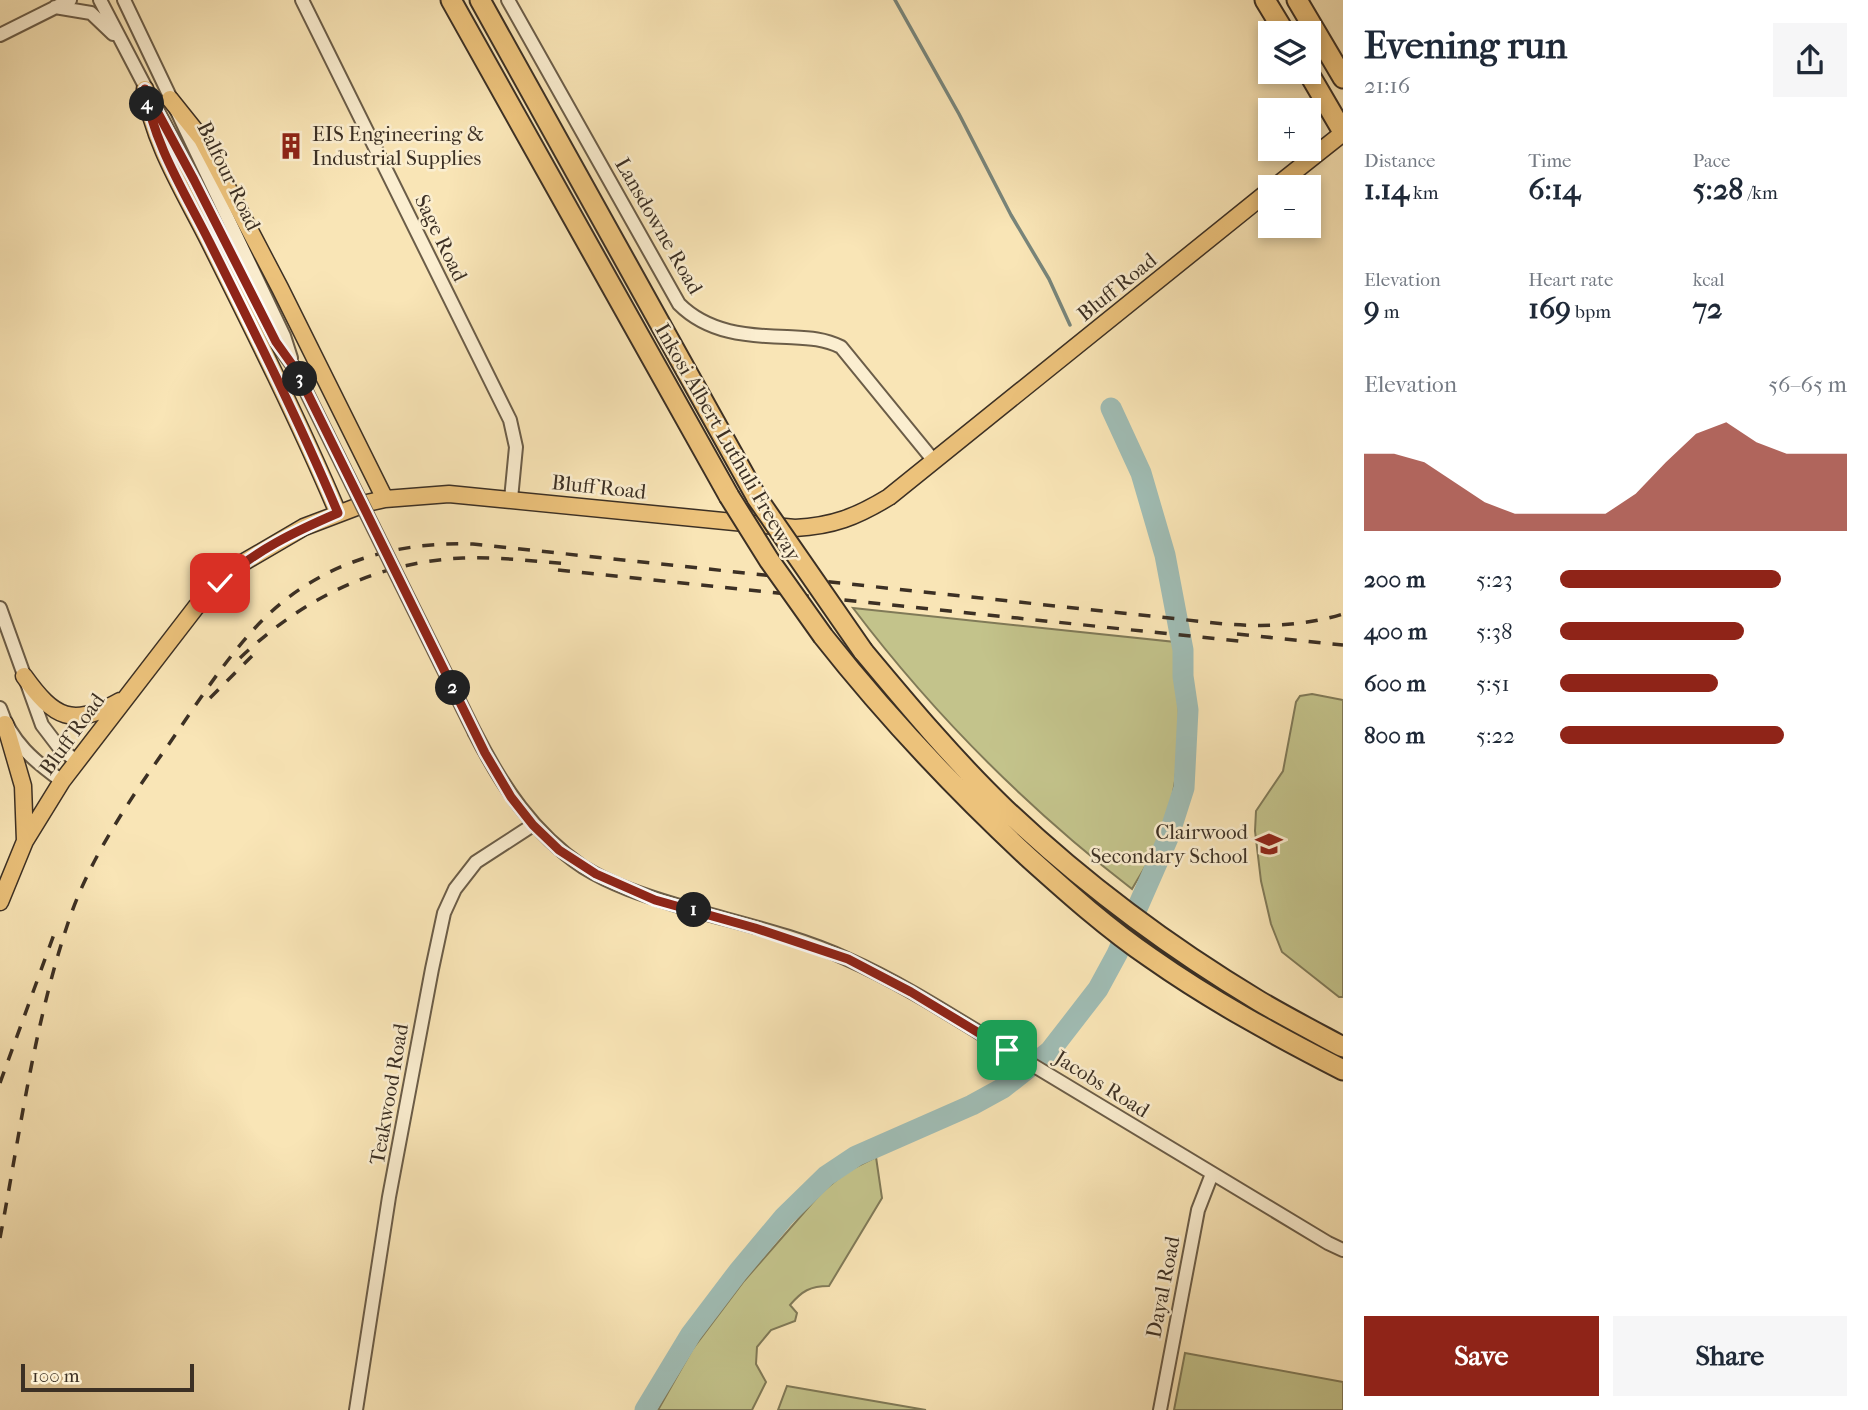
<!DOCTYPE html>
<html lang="en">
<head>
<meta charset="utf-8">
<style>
	:root { --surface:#fff; --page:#f6f6f7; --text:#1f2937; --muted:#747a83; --accent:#8f2418 }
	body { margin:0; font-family:"IM FELL French Canon",serif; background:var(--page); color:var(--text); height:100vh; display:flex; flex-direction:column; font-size:26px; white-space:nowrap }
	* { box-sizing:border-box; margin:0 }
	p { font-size:23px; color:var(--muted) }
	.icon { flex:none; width:38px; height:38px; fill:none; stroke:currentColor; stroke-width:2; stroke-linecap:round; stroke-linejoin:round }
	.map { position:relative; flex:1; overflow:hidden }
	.panel { display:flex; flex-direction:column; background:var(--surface); width:525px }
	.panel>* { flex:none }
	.buttons { position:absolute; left:1258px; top:21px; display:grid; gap:14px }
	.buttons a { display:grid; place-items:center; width:63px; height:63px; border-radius:0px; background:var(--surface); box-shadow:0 4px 10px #0003; font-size:35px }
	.scale { position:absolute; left:21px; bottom:18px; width:173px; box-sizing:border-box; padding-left:7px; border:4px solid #3c3024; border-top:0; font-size:19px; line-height:24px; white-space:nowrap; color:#3c3024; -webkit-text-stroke:5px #fbeed0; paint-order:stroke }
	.pin { position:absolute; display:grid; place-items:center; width:60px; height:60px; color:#fff; margin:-30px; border-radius:14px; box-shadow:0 4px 10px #0006 }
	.km { position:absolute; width:35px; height:35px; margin:-18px; border-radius:50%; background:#222; color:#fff; font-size:19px; line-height:35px; text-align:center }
	.round { display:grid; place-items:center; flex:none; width:74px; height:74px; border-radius:0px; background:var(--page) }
	.head { display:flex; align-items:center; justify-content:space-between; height:119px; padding:0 21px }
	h1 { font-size:38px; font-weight:700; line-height:52px }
	.stats { display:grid; grid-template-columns:repeat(3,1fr); gap:10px; height:119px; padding:7px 21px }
	.stats div { display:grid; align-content:center }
	.stats b { font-size:30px; font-weight:700 }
	.stats small { font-size:19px; font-weight:400 }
	.stats p { font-size:19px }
	.chart { height:196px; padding:14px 21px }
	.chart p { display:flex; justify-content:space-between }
	.chart svg { width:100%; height:126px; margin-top:7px; fill:var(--accent); opacity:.7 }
	.action { display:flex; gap:14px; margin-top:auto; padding:14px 21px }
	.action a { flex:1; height:80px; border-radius:0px; background:var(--accent); color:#fff; font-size:28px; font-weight:700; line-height:80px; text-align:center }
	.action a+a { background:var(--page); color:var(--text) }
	ul { padding:0 21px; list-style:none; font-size:23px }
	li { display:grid; grid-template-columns:112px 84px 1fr; align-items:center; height:52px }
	li i { height:18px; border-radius:9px; background:var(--accent) }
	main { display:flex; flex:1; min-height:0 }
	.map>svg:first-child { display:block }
	.green { fill:#c3c38b; stroke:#807a58; stroke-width:2 }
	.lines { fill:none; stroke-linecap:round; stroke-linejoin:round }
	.stream { stroke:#78857b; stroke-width:3.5 }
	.river { stroke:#a0bdb5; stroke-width:21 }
	.minor-casing { stroke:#6b5d48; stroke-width:16 }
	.major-casing { stroke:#3c3024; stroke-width:19 }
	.highway-casing { stroke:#3c3024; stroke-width:23 }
	.minor { stroke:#fbeed0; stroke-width:12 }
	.major { stroke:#ecc27b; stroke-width:16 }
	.highway { stroke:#ecc27b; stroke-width:19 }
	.rail { stroke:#3c3024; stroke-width:3.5; stroke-dasharray:12 12; stroke-linecap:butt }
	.minor-bridge-casing { stroke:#6b5d48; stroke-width:16; stroke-linecap:butt }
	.highway-bridge-casing { stroke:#3c3024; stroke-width:23; stroke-linecap:butt }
	.minor-bridge { stroke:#fbeed0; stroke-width:12 }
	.highway-bridge { stroke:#ecc27b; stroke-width:19 }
	.route-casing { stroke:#fff; stroke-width:14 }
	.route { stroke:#8f2418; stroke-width:9 }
	.labels { text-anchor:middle; stroke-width:5; stroke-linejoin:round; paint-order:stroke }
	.poi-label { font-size:21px; fill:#3c3024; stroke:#fbeed0; text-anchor:start }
	.street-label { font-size:21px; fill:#3c3024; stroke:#fbeed0 }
</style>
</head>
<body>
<main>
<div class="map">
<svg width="1343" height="1410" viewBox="0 0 1343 1410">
	<rect width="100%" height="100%" fill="#f9e5b6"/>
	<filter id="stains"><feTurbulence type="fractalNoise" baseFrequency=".00286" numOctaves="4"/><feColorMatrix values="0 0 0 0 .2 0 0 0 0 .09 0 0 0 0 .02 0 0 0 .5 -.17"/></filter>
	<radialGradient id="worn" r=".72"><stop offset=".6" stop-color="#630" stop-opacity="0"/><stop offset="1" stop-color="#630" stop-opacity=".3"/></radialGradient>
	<path class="green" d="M853 608 1175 642C1180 703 1184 772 1163 831 1155 852 1143 870 1132 889 1026 807 934 715 853 608Z
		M1312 694 1343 700V997H1339L1282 952 1271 924 1261 881 1255 831 1256 811 1283 771 1296 702 1300 696Z
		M876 1157 882 1198 829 1286C810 1286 802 1291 790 1305L797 1313 795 1321 771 1330 757 1347 756 1364 766 1382 752 1410H658L692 1350 744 1281 821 1193 846 1172Z
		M1185 1353 1343 1382V1410H1174Z
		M787 1386 926 1410H778Z"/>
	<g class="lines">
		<path class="stream" d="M895 0 959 114 1011 215 1049 279 1070 325"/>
		<path class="river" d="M645 1410 691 1334 738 1272 784 1217 826 1176 856 1156 972 1105 1003 1088 1050 1051 1098 989 1117 954 1168 838 1184 788 1188 710 1183 676V650L1165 555 1141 473 1111 408"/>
		<defs>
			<path id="minor" d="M100 0 194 180 276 342 296 370
				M124 0 284 336 291 358
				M302 0 510 420 516 447 511 499
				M508 0 679 304C708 333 747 336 787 337 807 338 823 338 841 347L934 461
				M55 7 91 13 113 34
				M0 35 70 0
				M0 608 42 725 58 746 77 762
				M0 708C11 742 34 761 62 781
				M475 733C502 786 533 833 583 867 612 885 643 895 676 905 732 922 793 934 847 959 906 985 961 1022 1016 1055 1120 1118 1224 1181 1328 1243L1343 1250
				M356 1410 389 1197 432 969 444 913 455 889 476 862 533 825
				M1160 1410 1198 1210 1212 1174"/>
			<path id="major" d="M145 89C153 143 185 193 209 241 254 331 299 421 338 513
				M170 99 202 139 280 288 385 499
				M1275 187 1343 133
				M24 676C54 718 72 728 120 701
				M5 724 23 786 25 841
				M0 902 25 841 62 781 196 607 244 562 304 527 367 503 385 499 449 494 795 528C833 526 856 517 889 497L1270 190"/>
			<path id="highway" d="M451 0 729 496
				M480 0 757 498
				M1265 0 1285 33
				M1297 0 1343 78
				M1308 72 1343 132
				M823 636C886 716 954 788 1028 857 1067 892 1107 928 1151 958 1212 1001 1277 1036 1343 1070
				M863 651C908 705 954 760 1005 809 1082 882 1169 947 1259 1001 1286 1017 1315 1032 1343 1047"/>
		</defs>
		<use href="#minor" class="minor-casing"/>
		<use href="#major" class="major-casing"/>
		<use href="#highway" class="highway-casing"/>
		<use href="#minor" class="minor"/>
		<use href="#major" class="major"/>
		<use href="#highway" class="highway"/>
		<path class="rail" d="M558 570 1247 642
			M1237 634 1343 645
			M240 658C302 599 376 562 463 558 498 557 534 561 569 564
			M210 698 252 656
			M0 1083 57 926
			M0 1238C20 1133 34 1025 68 923 89 859 130 799 169 744 196 705 222 664 254 629 311 566 390 541 473 544L1225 624C1266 627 1304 626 1343 614"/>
		<defs>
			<path id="minor-bridge" d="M299 377 475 733"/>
			<path id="highway-bridge" d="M729 496 769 560 823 636
				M757 498 863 651"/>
		</defs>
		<use href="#minor-bridge" class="minor-bridge-casing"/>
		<use href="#highway-bridge" class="highway-bridge-casing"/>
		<use href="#minor-bridge" class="minor-bridge"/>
		<use href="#highway-bridge" class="highway-bridge"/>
	</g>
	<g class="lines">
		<defs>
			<path id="route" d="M220 583C254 551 296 531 338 513 299 421 254 331 209 241 185 193 153 143 145 89L194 180 276 342 296 370 485 753 511 797 533 825 559 850 596 874 655 900 755 928 848 959 911 992 1007 1050"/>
		</defs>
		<use href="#route" class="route-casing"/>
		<use href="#route" class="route"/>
	</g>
	<defs>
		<symbol id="building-bare" viewBox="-9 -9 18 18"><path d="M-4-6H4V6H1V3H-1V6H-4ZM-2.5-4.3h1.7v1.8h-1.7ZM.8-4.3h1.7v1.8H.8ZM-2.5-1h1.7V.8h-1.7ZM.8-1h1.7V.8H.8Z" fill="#8f2418" stroke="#fbeed0" stroke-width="2.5" paint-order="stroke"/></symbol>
		<symbol id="school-bare" viewBox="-9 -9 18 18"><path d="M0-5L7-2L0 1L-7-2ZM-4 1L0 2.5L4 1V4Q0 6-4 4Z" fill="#8f2418" stroke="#fbeed0" stroke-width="2.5" paint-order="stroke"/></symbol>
	</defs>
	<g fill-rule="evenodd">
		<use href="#building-bare" x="272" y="127" width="38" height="38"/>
		<use href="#school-bare" x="1250" y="825" width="38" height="38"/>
	</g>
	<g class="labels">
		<g class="poi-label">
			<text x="312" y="141">EIS Engineering &amp;<tspan x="312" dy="24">Industrial Supplies</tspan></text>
			<text x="1248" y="839" text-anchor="end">Clairwood<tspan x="1248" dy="24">Secondary School</tspan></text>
		</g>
		<g class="street-label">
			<text transform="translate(229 176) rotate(64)" y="7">Balfour Road</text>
			<text transform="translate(659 226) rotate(60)" y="7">Lansdowne Road</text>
			<text transform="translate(441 238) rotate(64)" y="7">Sage Road</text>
			<text transform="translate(1117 287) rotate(-39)" y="7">Bluff Road</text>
			<text transform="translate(728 442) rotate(60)" y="7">Inkosi Albert Luthuli Freeway</text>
			<text transform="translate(599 487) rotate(6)" y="7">Bluff Road</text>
			<text transform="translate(72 734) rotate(-54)" y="7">Bluff Road</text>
			<text transform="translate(1102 1084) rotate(32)" y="7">Jacobs Road</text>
			<text transform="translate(389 1094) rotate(-80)" y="7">Teakwood Road</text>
			<text transform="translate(1163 1287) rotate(-79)" y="7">Dayal Road</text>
		</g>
	</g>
	<rect width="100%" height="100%" filter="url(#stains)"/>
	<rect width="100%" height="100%" fill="url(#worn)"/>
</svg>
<div class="buttons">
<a><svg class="icon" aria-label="layers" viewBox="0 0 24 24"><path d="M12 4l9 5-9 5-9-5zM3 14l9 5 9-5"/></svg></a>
<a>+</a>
<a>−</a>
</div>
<div class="scale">100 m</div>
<div class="pin" style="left:1007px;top:1050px;background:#1e9e55"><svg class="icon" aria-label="arrive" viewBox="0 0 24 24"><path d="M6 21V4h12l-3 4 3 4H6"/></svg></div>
<div class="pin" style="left:220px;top:583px;background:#d93025"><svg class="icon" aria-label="check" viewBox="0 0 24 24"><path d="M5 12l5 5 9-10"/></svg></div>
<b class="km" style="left:694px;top:910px">1</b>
<b class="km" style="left:453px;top:688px">2</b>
<b class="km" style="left:300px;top:379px">3</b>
<b class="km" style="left:147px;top:104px">4</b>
</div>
<section class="panel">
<div class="head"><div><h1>Evening run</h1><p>21:16</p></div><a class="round"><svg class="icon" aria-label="share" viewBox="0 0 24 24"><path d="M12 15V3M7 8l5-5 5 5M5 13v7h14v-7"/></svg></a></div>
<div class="stats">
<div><p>Distance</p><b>1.14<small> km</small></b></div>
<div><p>Time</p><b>6:14</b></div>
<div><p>Pace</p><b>5:28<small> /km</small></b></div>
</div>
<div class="stats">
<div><p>Elevation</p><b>9<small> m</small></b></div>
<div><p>Heart rate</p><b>169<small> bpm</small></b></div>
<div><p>kcal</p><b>72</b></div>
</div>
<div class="chart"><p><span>Elevation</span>56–65 m</p>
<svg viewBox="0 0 160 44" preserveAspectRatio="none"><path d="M0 44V17L10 17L20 20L30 27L40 34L50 38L60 38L70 38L80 38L90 31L100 20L110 10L120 6L130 13L140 17L150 17L160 17V44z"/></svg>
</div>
<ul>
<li><b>200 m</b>5:23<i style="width:77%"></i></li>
<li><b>400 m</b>5:38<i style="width:64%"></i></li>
<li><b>600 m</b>5:51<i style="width:55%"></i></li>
<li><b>800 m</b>5:22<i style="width:78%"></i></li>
</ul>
<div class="action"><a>Save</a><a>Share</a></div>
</section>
</main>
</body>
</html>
